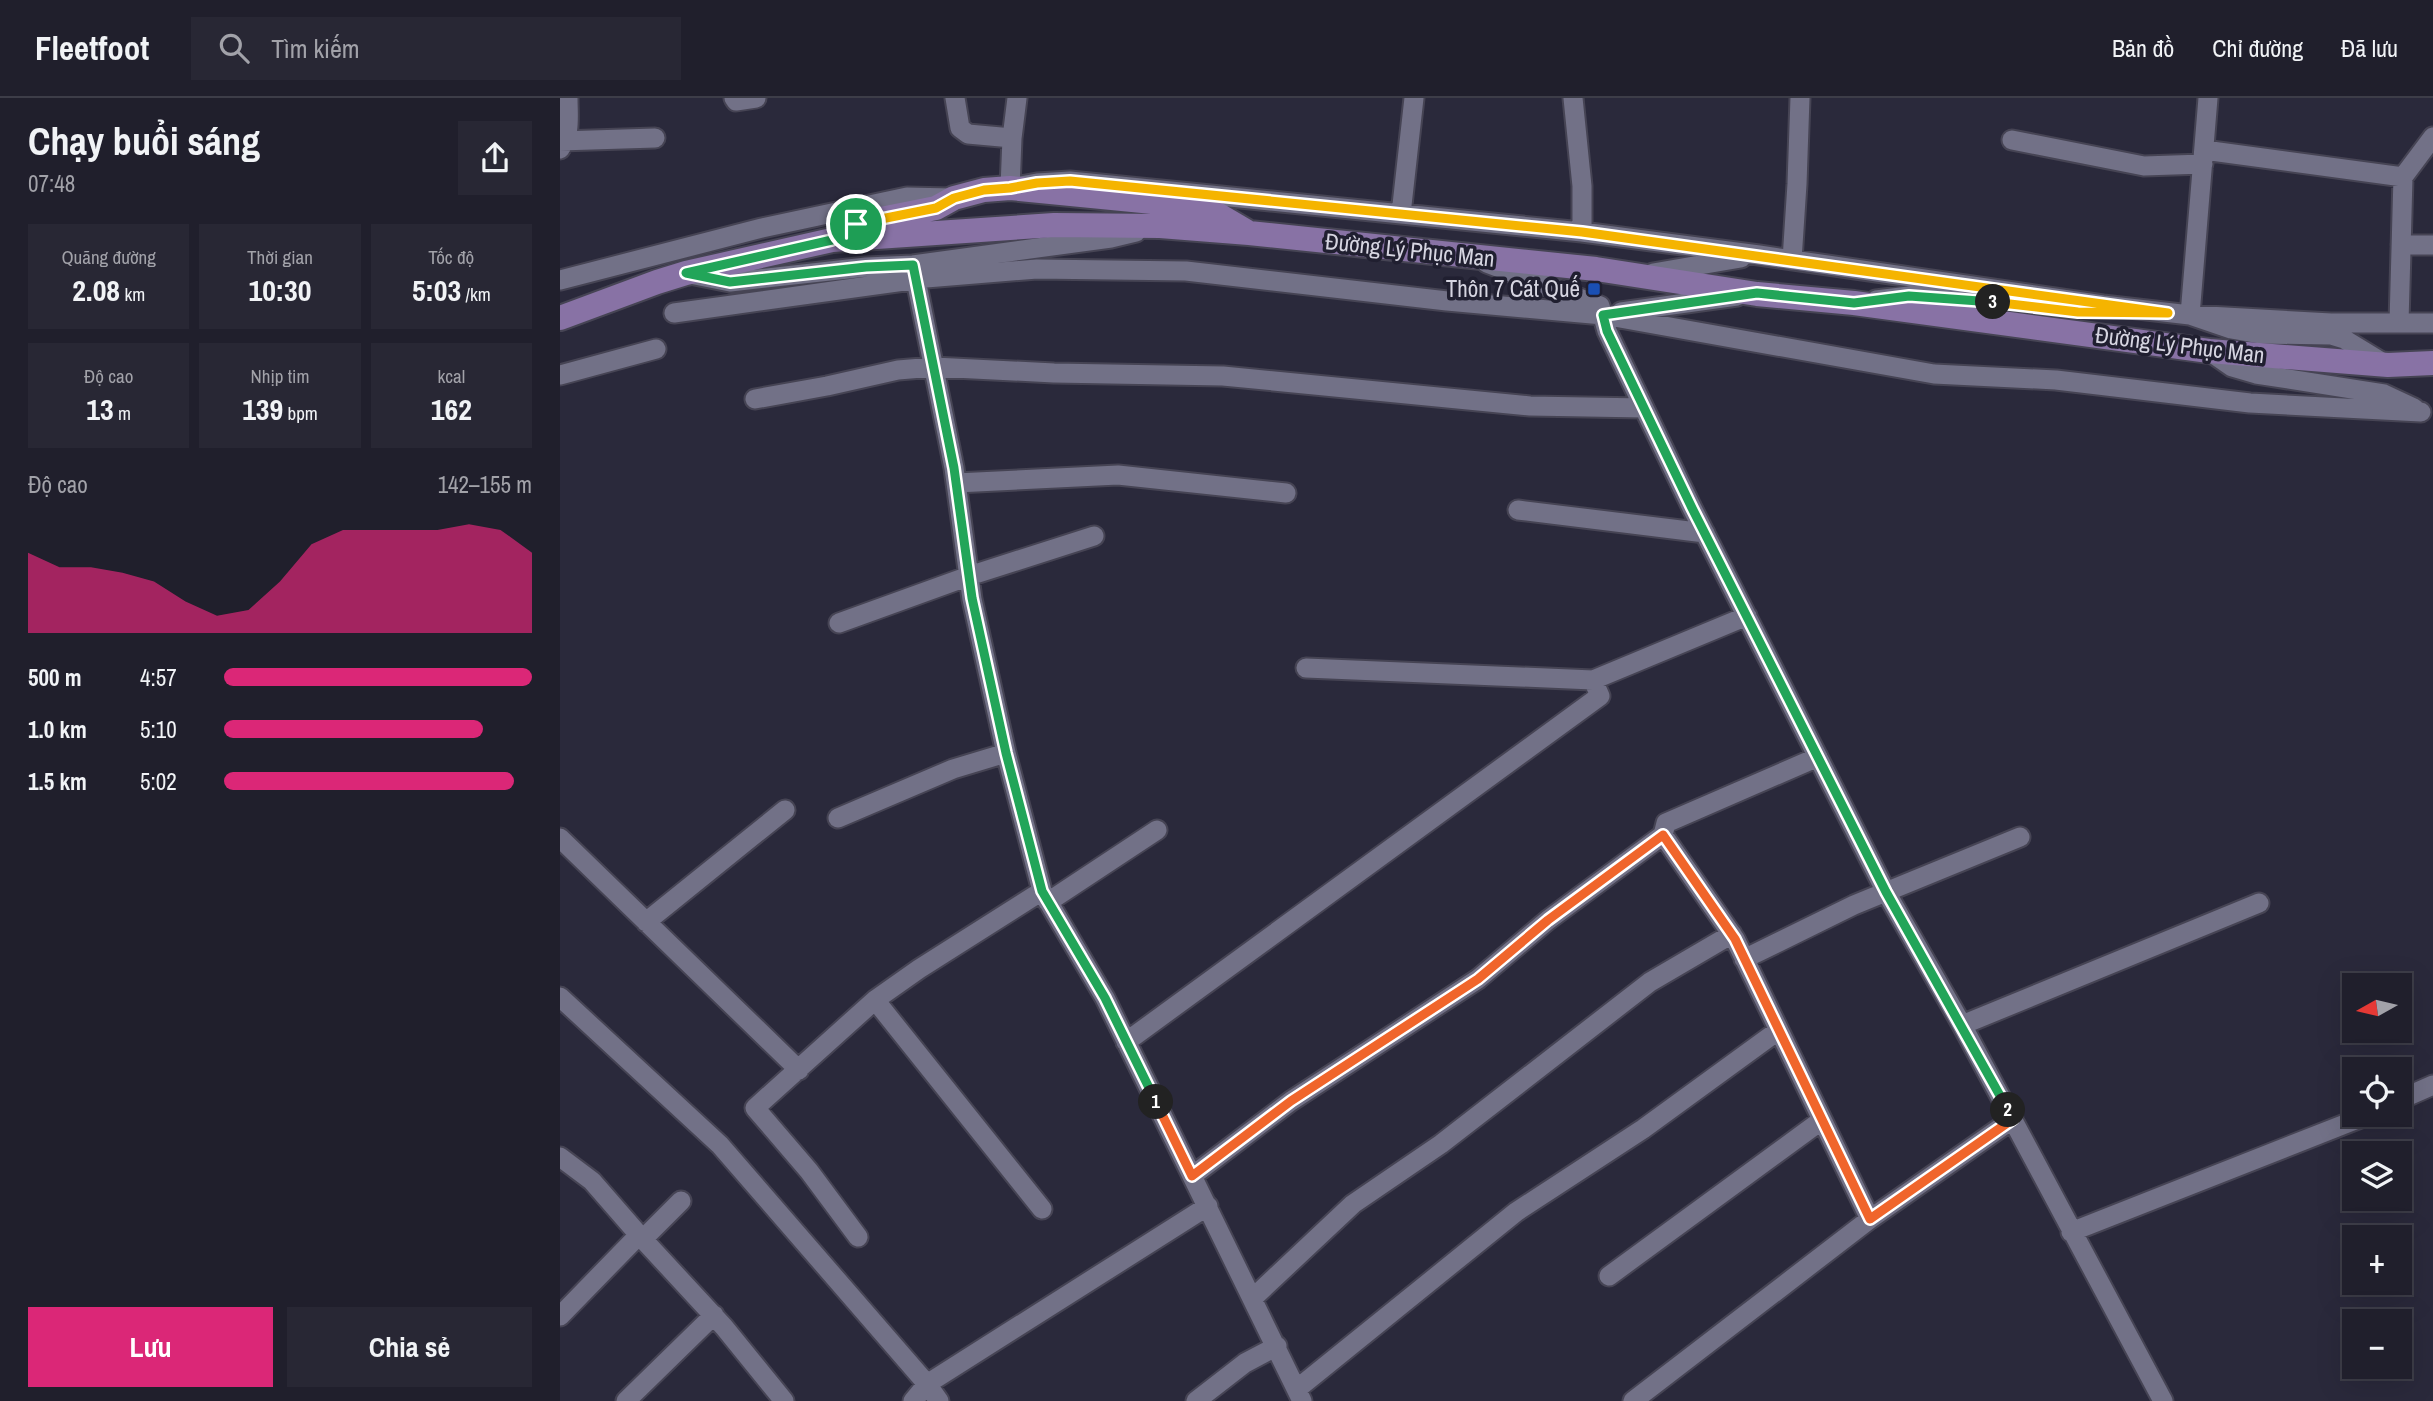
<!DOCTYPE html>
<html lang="vi">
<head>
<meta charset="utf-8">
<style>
	:root { --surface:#201f2c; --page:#282734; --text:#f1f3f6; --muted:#a2a2a9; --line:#3d3d48; --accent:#db2777 }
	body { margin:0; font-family:"Archivo Narrow",sans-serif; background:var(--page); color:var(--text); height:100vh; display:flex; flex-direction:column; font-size:26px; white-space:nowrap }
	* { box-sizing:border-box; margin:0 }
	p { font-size:23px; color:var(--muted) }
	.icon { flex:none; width:38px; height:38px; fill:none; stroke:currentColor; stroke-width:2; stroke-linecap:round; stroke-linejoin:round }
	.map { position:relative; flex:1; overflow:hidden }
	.side { display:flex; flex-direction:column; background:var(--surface); width:560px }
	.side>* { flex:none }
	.needle { width:46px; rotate:262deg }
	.tools { position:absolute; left:1782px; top:875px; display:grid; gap:14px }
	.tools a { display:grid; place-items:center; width:70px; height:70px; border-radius:0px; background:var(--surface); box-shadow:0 7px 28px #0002,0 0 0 2px var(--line); font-size:35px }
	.pin { position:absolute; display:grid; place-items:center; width:60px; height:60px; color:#fff; margin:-30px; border:4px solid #fff; border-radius:50%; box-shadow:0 2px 7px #0007 }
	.km { position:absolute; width:35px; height:35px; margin:-18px; border-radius:50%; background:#222; color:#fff; font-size:19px; line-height:35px; text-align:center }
	.round { display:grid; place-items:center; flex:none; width:74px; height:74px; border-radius:0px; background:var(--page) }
	.summary { display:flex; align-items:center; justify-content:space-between; height:119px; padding:0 28px }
	h1 { font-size:38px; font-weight:700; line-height:52px }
	.metrics { display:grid; grid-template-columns:repeat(3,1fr); gap:10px; height:119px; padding:7px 28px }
	.metrics div { display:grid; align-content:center; border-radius:0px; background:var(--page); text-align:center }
	.metrics b { font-size:30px; font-weight:700 }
	.metrics small { font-size:19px; font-weight:400 }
	.metrics p { font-size:19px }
	.chart { height:196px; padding:14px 28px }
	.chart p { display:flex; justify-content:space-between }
	.chart svg { width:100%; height:126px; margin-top:7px; fill:var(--accent); opacity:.7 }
	.cta { display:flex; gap:14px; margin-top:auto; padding:14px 28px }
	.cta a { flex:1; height:80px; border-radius:0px; background:var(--accent); color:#fff; font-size:28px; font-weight:700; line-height:80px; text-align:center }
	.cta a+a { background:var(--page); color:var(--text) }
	ul { padding:0 28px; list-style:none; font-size:23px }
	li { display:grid; grid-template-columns:112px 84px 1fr; align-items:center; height:52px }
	li i { height:18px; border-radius:9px; background:var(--accent) }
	header { display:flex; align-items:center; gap:42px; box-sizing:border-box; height:98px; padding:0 35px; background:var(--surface); border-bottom:2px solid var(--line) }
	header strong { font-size:33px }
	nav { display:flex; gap:38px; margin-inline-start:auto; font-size:24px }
	.search { width:490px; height:63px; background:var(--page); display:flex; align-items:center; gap:18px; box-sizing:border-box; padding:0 24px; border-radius:0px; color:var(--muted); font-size:26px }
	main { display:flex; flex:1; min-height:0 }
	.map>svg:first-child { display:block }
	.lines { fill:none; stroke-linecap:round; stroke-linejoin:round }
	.minor-casing { stroke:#464454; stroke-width:23 }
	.major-casing { stroke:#464454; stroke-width:28 }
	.minor { stroke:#727187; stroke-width:19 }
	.major { stroke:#8872a5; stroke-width:24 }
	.split-1-casing { stroke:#fff; stroke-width:14 }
	.split-2-casing { stroke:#fff; stroke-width:14 }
	.split-3-casing { stroke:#fff; stroke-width:14 }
	.split-4-casing { stroke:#fff; stroke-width:14 }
	.split-1 { stroke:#22a559; stroke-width:9 }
	.split-2 { stroke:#f0652b; stroke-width:9 }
	.split-3 { stroke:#22a559; stroke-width:9 }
	.split-4 { stroke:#f5b400; stroke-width:9 }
	.transit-dot { fill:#1a4fb4; stroke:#201f30; stroke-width:2.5 }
	.labels { text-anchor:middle; stroke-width:7; stroke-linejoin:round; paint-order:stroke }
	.street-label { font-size:23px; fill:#d6d5e1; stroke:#201f30 }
	.poi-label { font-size:23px; fill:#d6d5e1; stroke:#201f30; text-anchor:end }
</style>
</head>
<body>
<header>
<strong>Fleetfoot</strong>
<div class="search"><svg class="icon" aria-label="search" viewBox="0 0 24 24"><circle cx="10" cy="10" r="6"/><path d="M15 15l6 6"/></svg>Tìm kiếm</div>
<nav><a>Bản đồ</a><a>Chỉ đường</a><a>Đã lưu</a></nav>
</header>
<main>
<section class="side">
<div class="summary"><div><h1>Chạy buổi sáng</h1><p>07:48</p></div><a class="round"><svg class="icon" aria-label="share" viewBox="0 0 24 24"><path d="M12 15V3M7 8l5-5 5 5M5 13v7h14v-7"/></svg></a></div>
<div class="metrics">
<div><p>Quãng đường</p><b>2.08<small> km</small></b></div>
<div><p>Thời gian</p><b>10:30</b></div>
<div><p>Tốc độ</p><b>5:03<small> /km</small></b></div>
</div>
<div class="metrics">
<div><p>Độ cao</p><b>13<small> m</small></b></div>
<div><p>Nhịp tim</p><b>139<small> bpm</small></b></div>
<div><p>kcal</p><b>162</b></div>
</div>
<div class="chart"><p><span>Độ cao</span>142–155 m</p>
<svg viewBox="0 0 160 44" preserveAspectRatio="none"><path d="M0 44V16L10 21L20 21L30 23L40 26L50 33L60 38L70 36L80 26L90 13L100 8L110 8L120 8L130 8L140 6L150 8L160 16V44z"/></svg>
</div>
<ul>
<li><b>500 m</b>4:57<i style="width:100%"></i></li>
<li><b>1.0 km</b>5:10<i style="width:84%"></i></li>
<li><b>1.5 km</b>5:02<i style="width:94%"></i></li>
</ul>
<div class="cta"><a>Lưu</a><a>Chia sẻ</a></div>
</section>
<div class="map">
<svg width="1873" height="1303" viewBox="0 0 1873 1303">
	<rect width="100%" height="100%" fill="#2a293b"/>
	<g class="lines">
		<defs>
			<path id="minor" d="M174 0 176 3 196 0
				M395 0 400 30 408 36 452 40
				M457 0 452 40 450 90 477 85 510 83 1022 134 1199 157 1543 207 1630 217 1771 225H1873
				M1013 0 1022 88V134
				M1648 0 1630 217 1671 231 1700 236 1771 237 1784 241 1825 266
				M1452 42 1584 68 1643 66
				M0 43 95 40
				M0 51C11 36 8 18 8 0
				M1644 52 1843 79
				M841 116 854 0
				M1841 147H1873
				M1232 162 1237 86 1240 0
				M927 165 1040 208 1047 233 1132 410 1326 794 1402 927
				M353 167 394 370 412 501 446 655 482 793 545 900 742 1303
				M1093 175 1181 160
				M130 176 170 184 306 169 353 167 551 140 576 134
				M0 182 202 130 347 99 391 100
				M1316 202 1349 198 1436 204
				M1061 214 1177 198
				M114 215 366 180 477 171 626 173 887 203 1043 217 1374 276 1496 282 1690 305 1861 314
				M1839 225 1843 79 1873 39
				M1649 253 1672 269 1696 276 1824 296 1854 310
				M0 277 96 251
				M195 301 267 288 338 272 374 269 494 275 663 278 970 308 1084 310
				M396 385 558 377 726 395
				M958 412 1145 435
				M279 525 409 478 534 438
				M746 570 1033 582
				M278 720 393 671 446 655
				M1103 737 1106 725 1258 659
				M0 740 239 972
				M488 804 597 732
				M86 824 225 712
				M1184 861 1294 807 1460 739
				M0 899 160 1047 367 1286 379 1303
				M315 902 482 1111
				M566 944 1040 598 1033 582 1187 518
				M1839 1002 1873 987
				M0 1059 32 1083 79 1137 164 1229 224 1303
				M632 1078 731 1003 918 881 988 822 1103 737 1175 841 1310 1121 1453 1021
				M1511 1134 1808 1017
				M298 1139 249 1073 195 1010 315 902 359 871 482 793
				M83 1141 121 1103
				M1049 1178 1262 1022
				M693 1200 793 1106 881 1046 1090 884 1172 836
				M0 1218 79 1137
				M737 1291 956 1114 1083 1031 1219 932
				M66 1303 154 1217
				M353 1303 367 1286 648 1108
				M636 1303 685 1265 717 1248
				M1073 1303 1310 1121
				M1603 1303 1402 927 1699 805"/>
			<path id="major" d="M288 132 296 126 376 110 394 100 424 92 450 90 603 105 652 113 686 133
				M0 220 97 184 126 175 272 142 494 127 600 128 689 135 1036 171 1197 196 1294 205 1649 253 1828 267 1873 265"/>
		</defs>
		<use href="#minor" class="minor-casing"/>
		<use href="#major" class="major-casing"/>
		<use href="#minor" class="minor"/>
		<use href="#major" class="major"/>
	</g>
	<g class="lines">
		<defs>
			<path id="split-1" d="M296 126 272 142 126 175 170 184 306 169 353 167 394 370 412 500 446 655 482 793 545 900 596 1004"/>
			<path id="split-2" d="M596 1004 632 1078 731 1003 918 881 988 822 1103 737 1175 841 1310 1121 1453 1021 1448 1012"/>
			<path id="split-3" d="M1433 204 1349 198 1294 205 1197 195 1043 217 1047 233 1132 410 1326 794 1448 1012"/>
			<path id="split-4" d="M296 126 376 110 394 100 424 92 450 90 477 85 510 83 1022 134 1608 215 1518 214 1433 204"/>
		</defs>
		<use href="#split-1" class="split-1-casing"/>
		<use href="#split-2" class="split-2-casing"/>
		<use href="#split-3" class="split-3-casing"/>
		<use href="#split-4" class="split-4-casing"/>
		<use href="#split-1" class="split-1"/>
		<use href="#split-2" class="split-2"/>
		<use href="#split-3" class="split-3"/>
		<use href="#split-4" class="split-4"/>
	</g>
	<rect class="transit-dot" x="1027" y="184" width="14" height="14" rx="3.5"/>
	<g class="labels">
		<g class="street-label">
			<text transform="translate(850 152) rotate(6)" y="8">Đường Lý Phục Man</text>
			<text transform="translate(1620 247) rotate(7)" y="8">Đường Lý Phục Man</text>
		</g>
		<g class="poi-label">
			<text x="1020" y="199">Thôn 7 Cát Quế</text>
		</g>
	</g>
</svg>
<div class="tools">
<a><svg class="needle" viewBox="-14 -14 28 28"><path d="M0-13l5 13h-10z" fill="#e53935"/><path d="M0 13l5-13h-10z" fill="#a2a2a9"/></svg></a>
<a><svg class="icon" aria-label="locate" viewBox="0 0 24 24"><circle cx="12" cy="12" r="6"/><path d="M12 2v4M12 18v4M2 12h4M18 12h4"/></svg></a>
<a><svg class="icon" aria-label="layers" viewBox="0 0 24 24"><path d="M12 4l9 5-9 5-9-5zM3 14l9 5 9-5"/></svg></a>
<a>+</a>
<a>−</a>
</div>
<div class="pin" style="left:296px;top:126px;background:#1e9e55"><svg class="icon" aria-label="arrive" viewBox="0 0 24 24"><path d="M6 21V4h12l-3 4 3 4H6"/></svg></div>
<b class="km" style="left:596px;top:1004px">1</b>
<b class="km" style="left:1448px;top:1012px">2</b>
<b class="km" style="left:1433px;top:204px">3</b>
</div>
</main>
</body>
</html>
